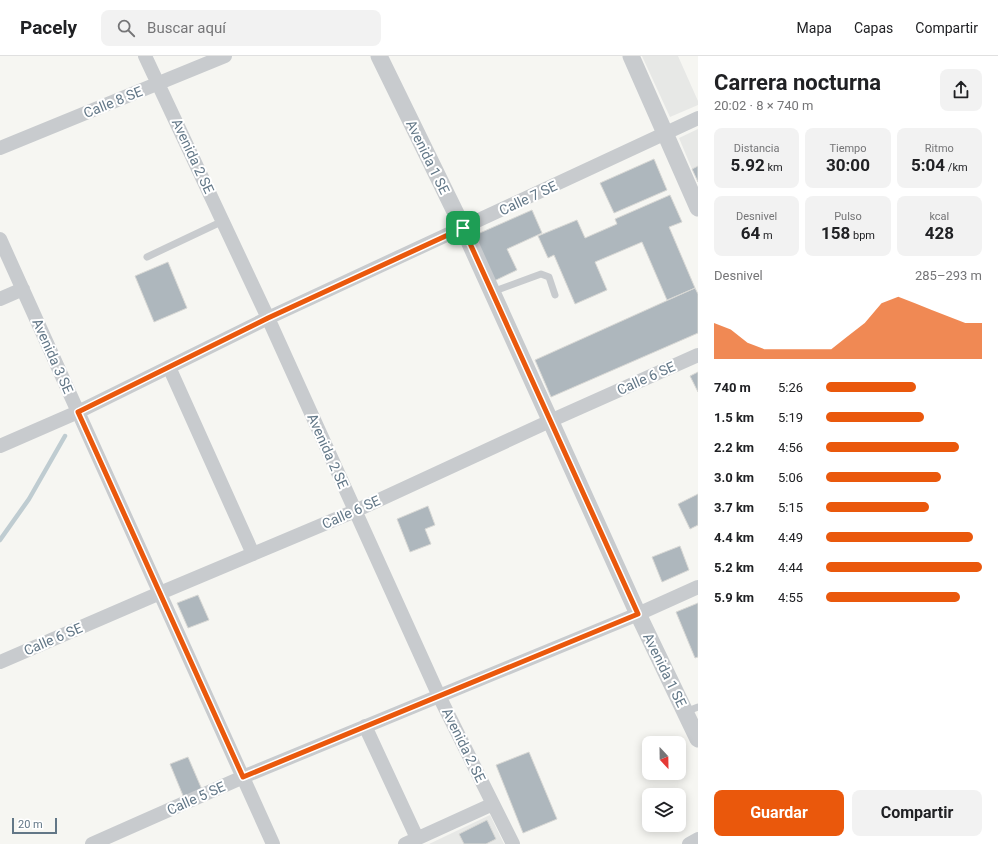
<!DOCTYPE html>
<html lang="es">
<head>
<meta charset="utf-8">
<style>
	:root { --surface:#fff; --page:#f2f2f2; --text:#202124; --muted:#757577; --line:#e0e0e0; --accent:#ea580c }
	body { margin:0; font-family:Roboto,sans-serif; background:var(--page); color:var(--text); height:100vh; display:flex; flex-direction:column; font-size:15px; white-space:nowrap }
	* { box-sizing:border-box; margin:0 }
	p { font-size:13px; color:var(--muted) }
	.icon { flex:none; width:22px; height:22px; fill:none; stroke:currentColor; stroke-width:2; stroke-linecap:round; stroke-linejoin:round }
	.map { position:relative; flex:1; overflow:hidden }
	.side { display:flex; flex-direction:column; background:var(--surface); width:300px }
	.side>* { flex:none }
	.needle { width:26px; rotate:158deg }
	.buttons { position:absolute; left:642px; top:680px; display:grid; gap:8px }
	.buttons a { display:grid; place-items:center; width:44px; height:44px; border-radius:8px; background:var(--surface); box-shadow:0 2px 10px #0003; font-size:20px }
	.scale { position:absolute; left:12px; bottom:10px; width:45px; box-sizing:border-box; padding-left:4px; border:2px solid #627787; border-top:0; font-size:11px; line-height:14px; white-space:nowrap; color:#627787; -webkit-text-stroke:3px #fff; paint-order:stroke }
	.pin { position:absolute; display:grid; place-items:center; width:34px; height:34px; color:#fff; margin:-17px; border-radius:8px; box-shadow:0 2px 6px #0006 }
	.round { display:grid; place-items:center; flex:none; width:42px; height:42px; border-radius:8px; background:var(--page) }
	.summary { display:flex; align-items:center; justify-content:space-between; height:68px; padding:0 16px }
	h1 { font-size:22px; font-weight:700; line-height:30px }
	.stats { display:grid; grid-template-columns:repeat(3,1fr); gap:6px; height:68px; padding:4px 16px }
	.stats div { display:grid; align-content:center; border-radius:8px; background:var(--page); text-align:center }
	.stats b { font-size:17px; font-weight:700 }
	.stats small { font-size:11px; font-weight:400 }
	.stats p { font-size:11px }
	.chart { height:112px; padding:8px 16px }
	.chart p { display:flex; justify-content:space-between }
	.chart svg { width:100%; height:72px; margin-top:4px; fill:var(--accent); opacity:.7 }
	.cta { display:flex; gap:8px; margin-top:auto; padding:8px 16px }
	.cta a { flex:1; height:46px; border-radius:8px; background:var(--accent); color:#fff; font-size:16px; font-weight:700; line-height:46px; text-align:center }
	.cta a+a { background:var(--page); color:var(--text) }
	ul { padding:0 16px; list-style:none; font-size:13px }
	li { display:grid; grid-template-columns:64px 48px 1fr; align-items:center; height:30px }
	li i { height:10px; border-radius:5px; background:var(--accent) }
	header { display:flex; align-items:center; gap:24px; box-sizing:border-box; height:56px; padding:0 20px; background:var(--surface); border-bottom:1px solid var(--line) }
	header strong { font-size:19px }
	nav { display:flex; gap:22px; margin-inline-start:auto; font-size:14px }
	.search { width:280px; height:36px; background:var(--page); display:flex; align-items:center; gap:10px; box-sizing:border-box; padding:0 14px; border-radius:8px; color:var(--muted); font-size:15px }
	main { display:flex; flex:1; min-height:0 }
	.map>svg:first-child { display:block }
	.built { fill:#e7e8e6 }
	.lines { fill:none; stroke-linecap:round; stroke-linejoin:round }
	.stream { stroke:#bfccd1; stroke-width:4.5 }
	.building { fill:#aeb7bd; stroke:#d8d8d5 }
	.service { stroke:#c8cbce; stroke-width:7 }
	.minor { stroke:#c8cbce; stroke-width:14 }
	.tertiary { stroke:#c8cbce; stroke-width:17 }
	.route-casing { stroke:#fff; stroke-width:8 }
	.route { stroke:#ea580c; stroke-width:5 }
	.labels { text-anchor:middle; stroke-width:4; stroke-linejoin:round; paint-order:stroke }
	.street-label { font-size:14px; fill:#627787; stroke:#fff }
</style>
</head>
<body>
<header>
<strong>Pacely</strong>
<div class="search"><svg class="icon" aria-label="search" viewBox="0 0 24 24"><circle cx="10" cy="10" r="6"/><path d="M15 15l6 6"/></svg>Buscar aquí</div>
<nav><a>Mapa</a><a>Capas</a><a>Compartir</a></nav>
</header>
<main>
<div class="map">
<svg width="698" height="788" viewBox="0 0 698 788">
	<rect width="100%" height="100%" fill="#f6f6f2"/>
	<path class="built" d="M642 0H678L698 45V49L670 61Z
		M698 73V110L692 113 679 82Z
		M490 759 504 788H429Z"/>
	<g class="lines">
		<path class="stream" d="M0 484 29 443 65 380"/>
	</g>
	<path class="building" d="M654 103 667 134 614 157 600 127Z
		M698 110V126L692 113Z
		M670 139 682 166 669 171 695 232 667 244 642 186 595 206 607 234 575 248 554 199 548 202 538 180 577 164 585 182 617 168 615 163Z
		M532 154 542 177 507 193 517 214 494 225 473 180Z
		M168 206 187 252 154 266 135 220Z
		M695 232 698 238V277L551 341 535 304Z
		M698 316V336L690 320Z
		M698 438V469L690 473 678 448Z
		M428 450 435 469 425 473 431 488 410 496 397 463Z
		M680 490 689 514 662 526 652 501Z
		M198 539 209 564 188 572 177 547Z
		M698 547V601L695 602 676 556Z
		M529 696 557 763 523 777 496 709Z
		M188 701 203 736 184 742 170 708Z
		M487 764 496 783 486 788H464L459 778Z"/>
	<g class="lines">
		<path class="service" d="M147 201 223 165
			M492 236 541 218 549 221 555 239
			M685 656 698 651"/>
		<path class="minor" d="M145 0 268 262 439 640 513 788
			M0 92 225 0
			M0 183 273 788
			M0 243 23 233
			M169 311 253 498
			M0 390 78 356 268 262 698 62
			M0 606 160 537 355 455 550 365 698 299
			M365 670 417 782
			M92 788 250 718 638 558 698 531
			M405 788 493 748
			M689 788 698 783"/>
		<path class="tertiary" d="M379 0 463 172 638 558 698 683
			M631 0 698 152"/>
	</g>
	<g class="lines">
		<defs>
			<path id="route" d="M463 172 638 558 243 721 78 356 268 262Z"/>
		</defs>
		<use href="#route" class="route-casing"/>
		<use href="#route" class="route"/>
	</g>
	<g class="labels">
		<g class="street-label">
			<text transform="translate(113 46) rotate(-22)" y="5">Calle 8 SE</text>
			<text transform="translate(193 100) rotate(65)" y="5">Avenida 2 SE</text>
			<text transform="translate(428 101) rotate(64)" y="5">Avenida 1 SE</text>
			<text transform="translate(528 142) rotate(-25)" y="5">Calle 7 SE</text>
			<text transform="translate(53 300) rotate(66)" y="5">Avenida 3 SE</text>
			<text transform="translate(646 322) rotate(-24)" y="5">Calle 6 SE</text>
			<text transform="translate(328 395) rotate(66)" y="5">Avenida 2 SE</text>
			<text transform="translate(351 456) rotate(-24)" y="5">Calle 6 SE</text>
			<text transform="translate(53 583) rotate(-23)" y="5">Calle 6 SE</text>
			<text transform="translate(665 614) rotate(64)" y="5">Avenida 1 SE</text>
			<text transform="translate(464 689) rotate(64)" y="5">Avenida 2 SE</text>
			<text transform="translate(196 742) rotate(-24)" y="5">Calle 5 SE</text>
		</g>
	</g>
</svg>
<div class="buttons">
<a><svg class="needle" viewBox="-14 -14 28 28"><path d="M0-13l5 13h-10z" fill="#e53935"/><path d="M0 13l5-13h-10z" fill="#757577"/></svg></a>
<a><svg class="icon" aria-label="layers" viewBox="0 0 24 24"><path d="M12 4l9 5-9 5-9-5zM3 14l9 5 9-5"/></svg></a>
</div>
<div class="scale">20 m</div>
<div class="pin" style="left:463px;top:172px;background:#1e9e55"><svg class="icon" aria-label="arrive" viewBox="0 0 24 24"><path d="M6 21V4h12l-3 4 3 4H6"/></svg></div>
</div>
<section class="side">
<div class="summary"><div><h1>Carrera nocturna</h1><p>20:02 · 8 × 740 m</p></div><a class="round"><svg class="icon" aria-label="share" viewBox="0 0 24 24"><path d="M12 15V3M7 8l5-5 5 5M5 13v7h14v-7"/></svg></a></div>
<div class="stats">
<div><p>Distancia</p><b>5.92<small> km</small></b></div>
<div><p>Tiempo</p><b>30:00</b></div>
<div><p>Ritmo</p><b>5:04<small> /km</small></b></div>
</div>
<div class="stats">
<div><p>Desnivel</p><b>64<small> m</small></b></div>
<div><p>Pulso</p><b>158<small> bpm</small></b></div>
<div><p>kcal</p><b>428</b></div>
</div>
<div class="chart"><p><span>Desnivel</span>285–293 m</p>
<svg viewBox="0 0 160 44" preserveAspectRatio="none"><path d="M0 44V22L10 26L20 34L30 38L40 38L50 38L60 38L70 38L80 30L90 22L100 10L110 6L120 10L130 14L140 18L150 22L160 22V44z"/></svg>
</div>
<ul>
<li><b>740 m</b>5:26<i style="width:58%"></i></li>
<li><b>1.5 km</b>5:19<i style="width:63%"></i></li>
<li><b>2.2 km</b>4:56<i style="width:85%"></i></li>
<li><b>3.0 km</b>5:06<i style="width:74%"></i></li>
<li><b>3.7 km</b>5:15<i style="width:66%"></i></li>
<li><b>4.4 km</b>4:49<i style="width:94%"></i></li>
<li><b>5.2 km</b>4:44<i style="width:100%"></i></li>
<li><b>5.9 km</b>4:55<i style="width:86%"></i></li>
</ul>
<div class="cta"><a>Guardar</a><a>Compartir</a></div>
</section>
</main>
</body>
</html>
